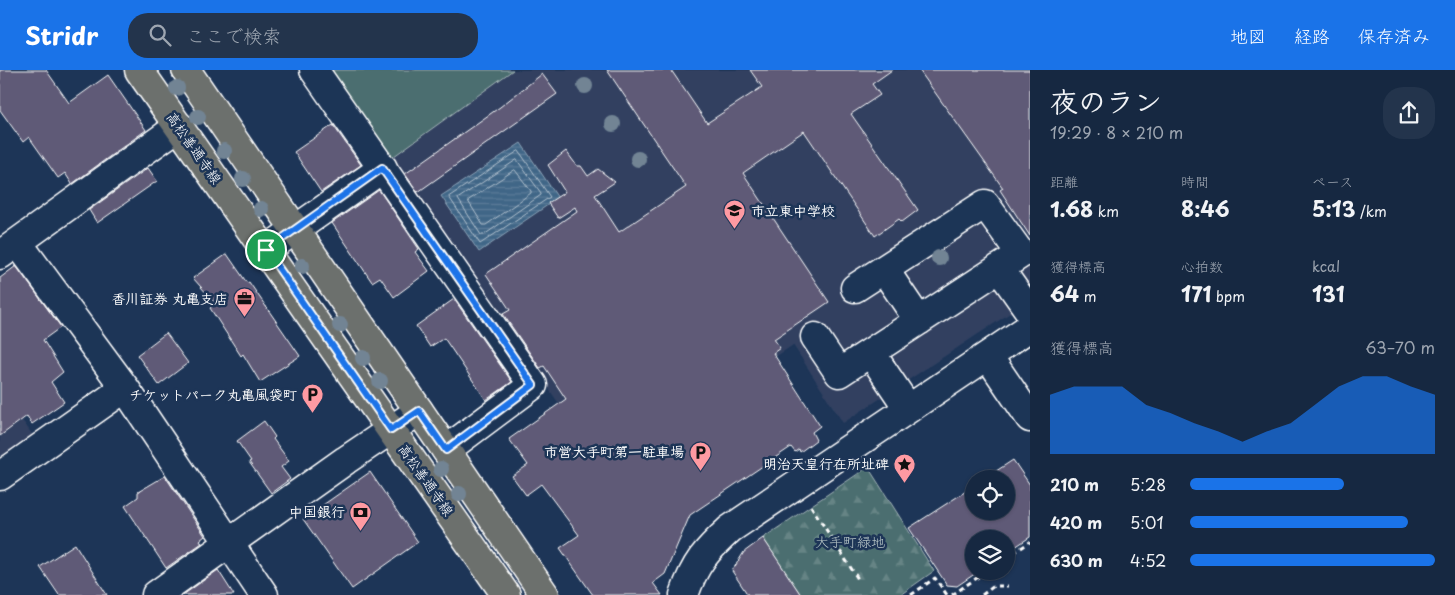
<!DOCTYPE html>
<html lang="ja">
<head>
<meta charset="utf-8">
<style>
	:root { --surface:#162841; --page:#23344c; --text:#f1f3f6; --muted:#9ea6b1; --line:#35445a; --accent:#1a73e8 }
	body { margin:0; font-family:"Playpen Sans","Klee One",sans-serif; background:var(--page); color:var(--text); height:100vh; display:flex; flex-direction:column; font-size:19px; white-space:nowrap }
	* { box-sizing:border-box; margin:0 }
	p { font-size:16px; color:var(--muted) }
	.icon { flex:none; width:28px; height:28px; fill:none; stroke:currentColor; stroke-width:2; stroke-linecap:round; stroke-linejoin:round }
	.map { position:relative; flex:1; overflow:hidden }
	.panel { display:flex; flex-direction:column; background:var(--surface); width:425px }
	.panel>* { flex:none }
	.controls { position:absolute; left:965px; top:400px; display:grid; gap:10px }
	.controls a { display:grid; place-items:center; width:50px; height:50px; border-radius:50%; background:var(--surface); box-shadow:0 1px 4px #0004,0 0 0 1px var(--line); font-size:25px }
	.pin { position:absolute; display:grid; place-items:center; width:42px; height:42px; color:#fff; margin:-21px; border:2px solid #fff; border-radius:50%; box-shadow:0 1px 5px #0007 }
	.round { display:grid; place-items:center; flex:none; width:52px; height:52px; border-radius:20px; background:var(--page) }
	.headline { display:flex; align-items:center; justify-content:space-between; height:85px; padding:0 20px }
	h1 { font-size:28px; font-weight:700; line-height:38px }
	.stats { display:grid; grid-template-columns:repeat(3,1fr); gap:8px; height:85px; padding:5px 20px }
	.stats div { display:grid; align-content:center }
	.stats b { font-size:21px; font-weight:700 }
	.stats small { font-size:14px; font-weight:400 }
	.stats p { font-size:14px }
	.chart { height:140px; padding:10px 20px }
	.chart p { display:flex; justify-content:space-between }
	.chart svg { width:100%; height:90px; margin-top:5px; fill:var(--accent); opacity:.7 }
	ul { padding:0 20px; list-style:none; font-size:16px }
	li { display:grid; grid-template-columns:80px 60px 1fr; align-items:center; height:38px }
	li i { height:12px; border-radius:6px; background:var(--accent) }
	header { display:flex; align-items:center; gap:30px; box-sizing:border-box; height:70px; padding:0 25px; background:var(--accent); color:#fff }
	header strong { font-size:24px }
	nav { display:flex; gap:28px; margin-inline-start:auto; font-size:18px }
	.search { width:350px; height:45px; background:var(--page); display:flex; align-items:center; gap:12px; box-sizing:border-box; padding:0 18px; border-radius:20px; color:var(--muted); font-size:19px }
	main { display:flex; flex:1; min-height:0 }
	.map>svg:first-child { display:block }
	.built { fill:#304061 }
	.forest { fill:url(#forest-firs); stroke:#a5b6b8 }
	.park { fill:#4b6e70; stroke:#a5b6b8 }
	.water { fill:url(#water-rules); stroke:#8ca3b7 }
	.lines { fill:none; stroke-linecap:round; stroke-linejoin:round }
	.shore { stroke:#b3c2cf; stroke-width:1 }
	.building { fill:#5e5a77; stroke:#fff }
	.minor-casing { stroke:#fff; stroke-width:31 }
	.major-casing { stroke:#fff; stroke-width:31 }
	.path { stroke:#fff; stroke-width:3; stroke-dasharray:5 4; stroke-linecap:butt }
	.minor { stroke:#1d3557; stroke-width:28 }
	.major { stroke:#6c706d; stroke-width:28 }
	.tree { fill:#728494 }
	.route-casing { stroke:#fff; stroke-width:10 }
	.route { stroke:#1a73e8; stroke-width:6 }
	.labels { text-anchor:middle; stroke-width:5; stroke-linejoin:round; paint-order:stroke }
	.street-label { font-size:14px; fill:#fff; stroke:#1d3557 }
	.poi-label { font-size:14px; font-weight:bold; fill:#fff; stroke:#1d3557; text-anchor:end }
	.park-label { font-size:14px; fill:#b7c5c6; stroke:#1d3557 }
</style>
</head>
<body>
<header>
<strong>Stridr</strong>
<div class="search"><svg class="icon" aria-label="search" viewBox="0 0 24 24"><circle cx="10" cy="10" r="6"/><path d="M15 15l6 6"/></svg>ここで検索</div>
<nav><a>地図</a><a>経路</a><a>保存済み</a></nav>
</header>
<main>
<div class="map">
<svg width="1030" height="525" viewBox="0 0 1030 525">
	<defs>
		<pattern id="forest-firs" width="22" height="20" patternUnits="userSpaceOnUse" patternTransform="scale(1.25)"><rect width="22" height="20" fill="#4b6e70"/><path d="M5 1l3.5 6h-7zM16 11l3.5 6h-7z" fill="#668485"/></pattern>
		<pattern id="water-rules" width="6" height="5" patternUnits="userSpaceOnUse" patternTransform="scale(1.25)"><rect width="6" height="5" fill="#406687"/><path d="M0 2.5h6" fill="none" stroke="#5d7d99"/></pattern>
	</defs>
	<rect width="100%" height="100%" fill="#1d3557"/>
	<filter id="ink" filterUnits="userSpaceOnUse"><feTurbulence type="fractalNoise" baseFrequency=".02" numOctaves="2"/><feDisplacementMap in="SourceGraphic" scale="10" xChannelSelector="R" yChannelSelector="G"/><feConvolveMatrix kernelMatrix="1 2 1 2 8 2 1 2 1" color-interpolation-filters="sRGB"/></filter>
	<g filter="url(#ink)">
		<path class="built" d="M329 0H1030V230L843 353 793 275 606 402Z
			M0 318 36 370 0 397Z"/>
		<path class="forest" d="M868 397 934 501 900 525H801L763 468Z"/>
		<path class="park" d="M329 0H513L390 89Z"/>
		<path class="water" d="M521 73 558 128 479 182 441 126Z"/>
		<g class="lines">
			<path class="shore" d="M519 81 550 127 480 174 449 127Z
				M517 90 541 123V125L484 165H481L458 129Z
				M515 100 531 121V123L486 155H483L468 131Z"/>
		</g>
		<path class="building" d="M0 0H46L69 33 108 5 146 60 72 114 65 103 58 108 29 67 23 72 0 40Z
			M607 0H671L707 53 762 17 750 0H892L872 14 880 25 851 44 918 140 902 152 899 149 875 166 804 61 743 103 829 232 774 269 780 278 773 283 820 356 812 362 816 370 800 382 799 379 795 382 791 377 690 445 665 504 653 513 662 525H593L560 478 579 465 541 414 526 425 512 406 528 395 509 369 566 329 544 296 540 298 503 244 510 240 486 204 577 141 575 137 558 148 548 133 565 122 548 95 566 81 577 96H581L588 106 598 99 615 112 595 125 619 162 686 117Z
			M919 0H1030V166L1000 120 1003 118Z
			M542 4 557 24 418 122 405 104 500 37Z
			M333 55 361 95 321 122 294 82Z
			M148 98 157 111 97 153 89 140Z
			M379 120 419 179 415 182 429 201 394 227 380 207 372 212 332 153Z
			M227 184 247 213 249 212 300 286 260 312 243 284 241 286 210 238 216 234 193 208Z
			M16 196 61 257 43 270 63 302 51 312 64 332 32 354 27 346 0 366V208Z
			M454 229 512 312 486 330 444 268 430 277 416 256Z
			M166 263 188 293 159 315 137 285Z
			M264 351 275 367 273 369 289 391 281 397 290 409 271 423 249 392 251 391 237 371Z
			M1013 390 1030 415V467L1006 483V469H974V501H979L957 516 947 515 909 458 974 416V441H1006V409H984Z
			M370 402 418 472 352 519 303 449Z
			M165 406 205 466 200 470 202 473 166 498 125 436 138 427V422Z
			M763 468 801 525H748L732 501 744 482Z
			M75 474 107 525H59L40 497Z
			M218 500 234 525H183Z"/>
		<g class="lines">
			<defs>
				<path id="minor" d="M314 0 533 315 446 380
					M18 173 125 318 264 525
					M266 180 383 98
					M0 185 179 56
					M999 198 1030 242
					M884 199 919 251
					M815 267 839 303 1021 184 985 134 855 218
					M871 283 908 338
					M988 286 1030 348
					M0 406 125 318
					M156 525 346 390 419 341
					M684 525C695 493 706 481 730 459L1030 257"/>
				<path id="major" d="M139 0 506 525
					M186 0 545 525"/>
			</defs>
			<use href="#minor" class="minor-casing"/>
			<use href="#major" class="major-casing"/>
			<path class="path" d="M811 436 858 509
				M1006 488 1030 472
				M911 525 935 508 947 525
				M952 525 987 501
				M982 525 994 516H1008"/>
			<use href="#minor" class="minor"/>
			<use href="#major" class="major"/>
		</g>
		<g class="tree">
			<circle cx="585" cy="16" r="8"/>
			<circle cx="177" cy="18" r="8"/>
			<circle cx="198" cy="47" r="8"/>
			<circle cx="613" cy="54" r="8"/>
			<circle cx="224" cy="81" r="8"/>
			<circle cx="638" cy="89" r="8"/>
			<circle cx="243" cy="109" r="8"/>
			<circle cx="261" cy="139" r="8"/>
			<circle cx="939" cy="188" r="8"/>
			<circle cx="302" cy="196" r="8"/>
			<circle cx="340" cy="255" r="8"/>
			<circle cx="363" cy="288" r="8"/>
			<circle cx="380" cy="311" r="8"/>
			<circle cx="441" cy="399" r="8"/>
			<circle cx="459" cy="424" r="8"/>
		</g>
	</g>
	<g class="lines" filter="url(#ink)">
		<defs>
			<path id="route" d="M382 98 533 315 446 380 419 341 391 360 266 180Z"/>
		</defs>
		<use href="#route" class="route-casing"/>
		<use href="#route" class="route"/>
	</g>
	<defs>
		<symbol id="school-pin" viewBox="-11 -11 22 30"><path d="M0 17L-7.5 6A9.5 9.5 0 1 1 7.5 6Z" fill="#ff9aa2" stroke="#1d3557"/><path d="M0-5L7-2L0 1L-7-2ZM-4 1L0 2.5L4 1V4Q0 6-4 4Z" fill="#111"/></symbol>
		<symbol id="office-pin" viewBox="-11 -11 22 30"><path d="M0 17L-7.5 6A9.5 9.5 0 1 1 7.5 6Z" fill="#ff9aa2" stroke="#1d3557"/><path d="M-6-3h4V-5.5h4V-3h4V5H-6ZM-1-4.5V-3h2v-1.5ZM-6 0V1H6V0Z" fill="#111"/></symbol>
		<symbol id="parking-pin" viewBox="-11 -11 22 30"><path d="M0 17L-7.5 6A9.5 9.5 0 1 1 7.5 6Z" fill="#ff9aa2" stroke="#1d3557"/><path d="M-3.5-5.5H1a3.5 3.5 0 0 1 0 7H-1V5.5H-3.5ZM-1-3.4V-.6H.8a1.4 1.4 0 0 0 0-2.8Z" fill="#111"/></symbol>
		<symbol id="sight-pin" viewBox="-11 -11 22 30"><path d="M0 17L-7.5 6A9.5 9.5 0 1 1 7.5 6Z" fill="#ff9aa2" stroke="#1d3557"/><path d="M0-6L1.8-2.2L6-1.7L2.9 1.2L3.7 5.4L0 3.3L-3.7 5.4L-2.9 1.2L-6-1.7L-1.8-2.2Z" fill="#111"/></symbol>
		<symbol id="bank-pin" viewBox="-11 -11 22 30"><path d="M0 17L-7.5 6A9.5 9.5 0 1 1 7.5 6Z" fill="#ff9aa2" stroke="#1d3557"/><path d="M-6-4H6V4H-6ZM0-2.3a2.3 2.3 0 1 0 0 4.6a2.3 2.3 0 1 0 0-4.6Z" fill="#111"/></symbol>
	</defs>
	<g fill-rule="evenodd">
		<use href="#school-pin" x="722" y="128" width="25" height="34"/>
		<use href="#office-pin" x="232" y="216" width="25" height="34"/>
		<use href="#parking-pin" x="300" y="312" width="25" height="34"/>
		<use href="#parking-pin" x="688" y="370" width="25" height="34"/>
		<use href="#sight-pin" x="892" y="382" width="25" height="34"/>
		<use href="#bank-pin" x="348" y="430" width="25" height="34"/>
	</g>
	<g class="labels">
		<g class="street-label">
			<text transform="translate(194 78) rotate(55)" y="5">高松善通寺線</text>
			<text transform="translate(426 410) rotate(55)" y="5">高松善通寺線</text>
		</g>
		<g class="poi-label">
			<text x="751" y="146" text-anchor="start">市立東中学校</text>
			<text x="228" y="234">香川証券 丸亀支店</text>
			<text x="297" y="330">チケットパーク丸亀風袋町</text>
			<text x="684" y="387">市営大手町第一駐車場</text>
			<text x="889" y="399">明治天皇行在所址碑</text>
			<text x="345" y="447">中国銀行</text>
		</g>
		<g class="park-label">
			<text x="850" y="477">大手町緑地</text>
		</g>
	</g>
</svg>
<div class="controls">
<a><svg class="icon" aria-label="locate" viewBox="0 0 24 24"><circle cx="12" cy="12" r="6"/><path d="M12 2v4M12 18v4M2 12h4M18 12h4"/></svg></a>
<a><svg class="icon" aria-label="layers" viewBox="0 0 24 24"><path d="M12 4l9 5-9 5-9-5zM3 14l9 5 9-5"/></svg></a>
</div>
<div class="pin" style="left:266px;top:180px;background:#1e9e55"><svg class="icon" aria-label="arrive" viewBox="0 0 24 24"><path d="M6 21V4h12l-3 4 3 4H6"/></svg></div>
</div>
<section class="panel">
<div class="headline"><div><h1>夜のラン</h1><p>19:29 · 8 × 210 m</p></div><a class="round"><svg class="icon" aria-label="share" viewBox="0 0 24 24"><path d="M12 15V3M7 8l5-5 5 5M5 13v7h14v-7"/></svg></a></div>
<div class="stats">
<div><p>距離</p><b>1.68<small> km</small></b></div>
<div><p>時間</p><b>8:46</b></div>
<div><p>ペース</p><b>5:13<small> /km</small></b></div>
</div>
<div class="stats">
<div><p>獲得標高</p><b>64<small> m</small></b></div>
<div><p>心拍数</p><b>171<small> bpm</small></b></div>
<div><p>kcal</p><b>131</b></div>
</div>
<div class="chart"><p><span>獲得標高</span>63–70 m</p>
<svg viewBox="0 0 160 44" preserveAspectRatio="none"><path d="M0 44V15L10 11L20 11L30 11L40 20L50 24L60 29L70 33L80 38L90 33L100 29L110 20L120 11L130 6L140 6L150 11L160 15V44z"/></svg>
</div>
<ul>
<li><b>210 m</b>5:28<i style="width:63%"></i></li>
<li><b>420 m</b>5:01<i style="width:89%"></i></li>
<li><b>630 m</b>4:52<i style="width:100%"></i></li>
</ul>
</section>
</main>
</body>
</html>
